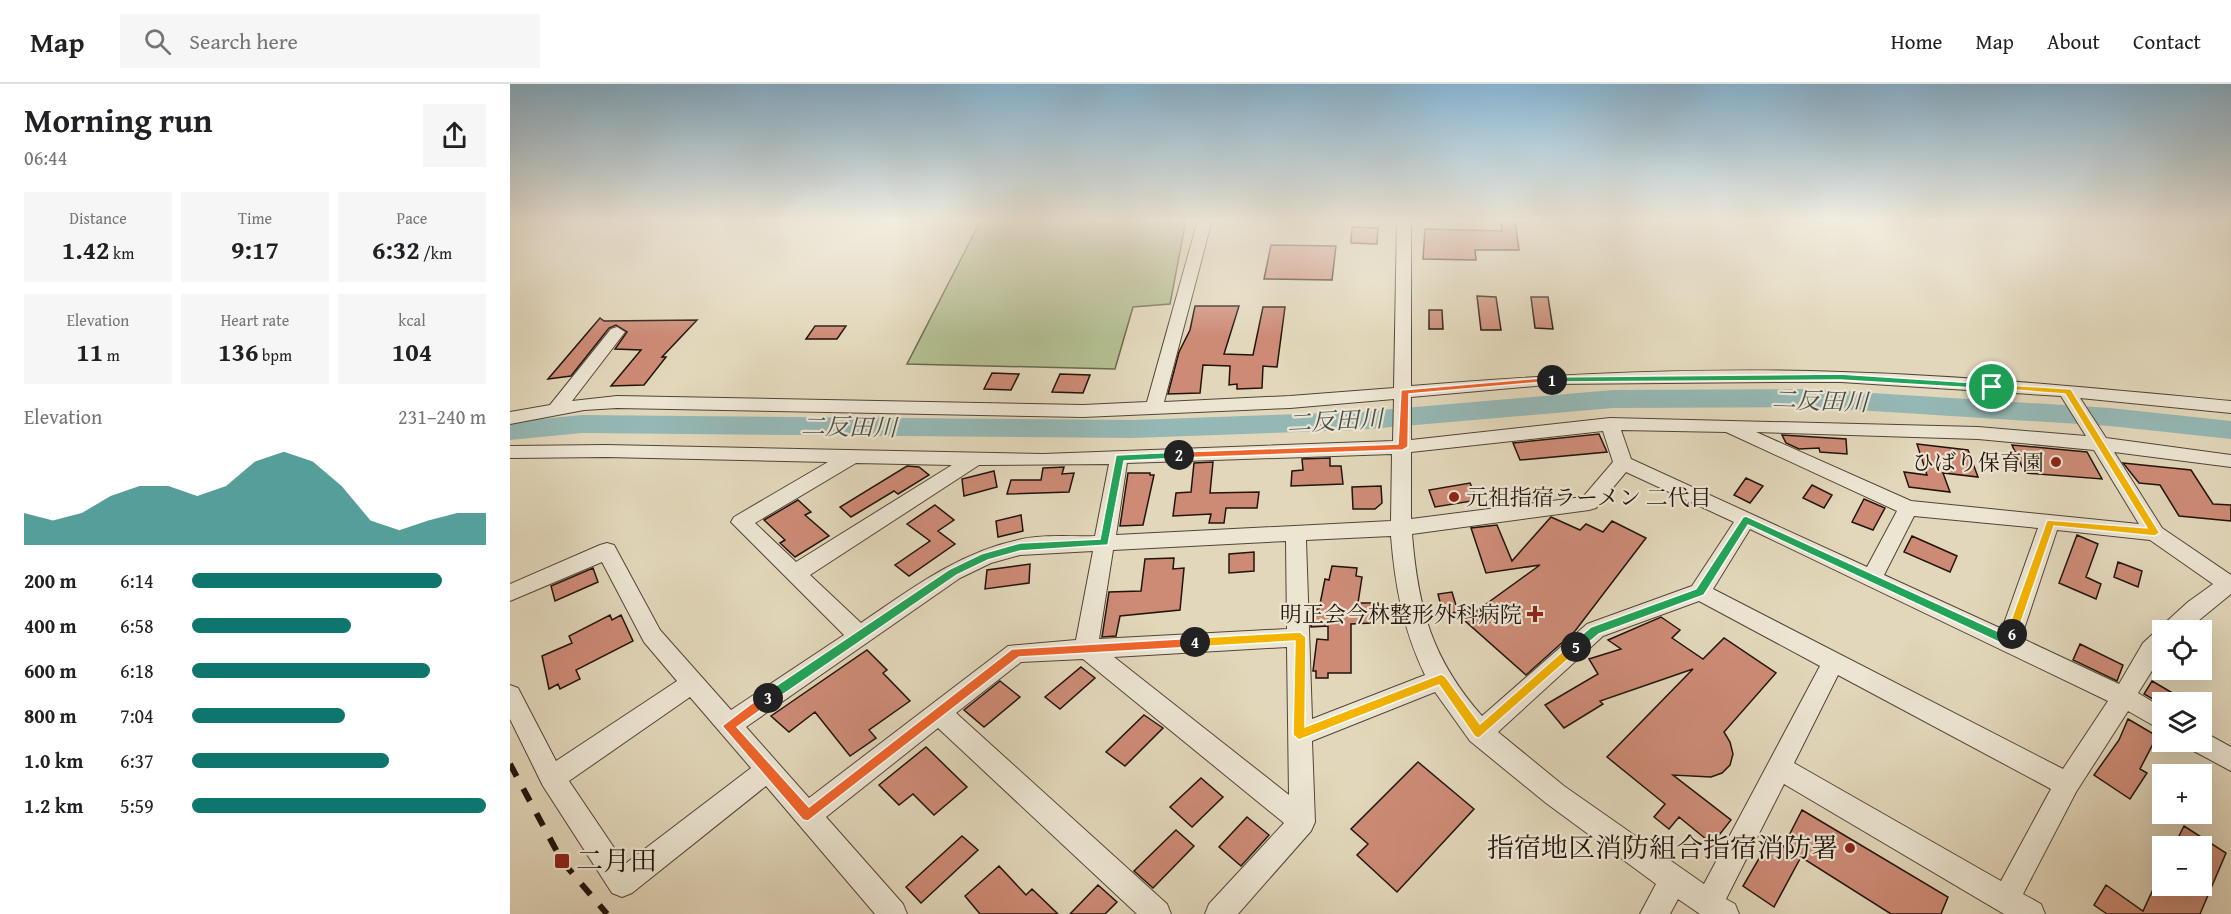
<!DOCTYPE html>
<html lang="en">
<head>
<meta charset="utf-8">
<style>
	:root { --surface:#fff; --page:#f6f6f6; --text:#202124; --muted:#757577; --line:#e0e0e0; --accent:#0f766e }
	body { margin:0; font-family:"Gentium Book Plus","Noto Serif JP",serif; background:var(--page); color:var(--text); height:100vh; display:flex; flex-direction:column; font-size:22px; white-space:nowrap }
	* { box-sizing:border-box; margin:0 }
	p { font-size:20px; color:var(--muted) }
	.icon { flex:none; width:33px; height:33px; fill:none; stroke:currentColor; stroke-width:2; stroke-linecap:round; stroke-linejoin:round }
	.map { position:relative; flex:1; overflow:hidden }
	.side { display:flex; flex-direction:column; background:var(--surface); width:510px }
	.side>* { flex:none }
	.fabs { position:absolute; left:1642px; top:536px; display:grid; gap:12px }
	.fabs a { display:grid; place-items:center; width:60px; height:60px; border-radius:0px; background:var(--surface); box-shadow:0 6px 24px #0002; font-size:30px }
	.pin { position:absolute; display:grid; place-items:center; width:51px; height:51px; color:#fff; margin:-26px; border:3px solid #fff; border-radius:50%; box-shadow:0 2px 6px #0007 }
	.km { position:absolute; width:30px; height:30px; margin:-15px; border-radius:50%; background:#222; color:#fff; font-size:16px; line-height:30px; text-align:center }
	.round { display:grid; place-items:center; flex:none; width:63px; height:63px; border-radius:0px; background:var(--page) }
	.overview { display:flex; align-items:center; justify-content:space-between; height:102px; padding:0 24px }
	h1 { font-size:33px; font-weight:600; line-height:45px }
	.stats { display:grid; grid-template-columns:repeat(3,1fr); gap:9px; height:102px; padding:6px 24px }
	.stats div { display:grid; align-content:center; border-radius:0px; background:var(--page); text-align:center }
	.stats b { font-size:26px; font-weight:600 }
	.stats small { font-size:16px; font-weight:400 }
	.stats p { font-size:16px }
	.chart { height:168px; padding:12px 24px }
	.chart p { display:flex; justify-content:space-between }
	.chart svg { width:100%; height:108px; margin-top:6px; fill:var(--accent); opacity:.7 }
	ul { padding:0 24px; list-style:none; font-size:20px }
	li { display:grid; grid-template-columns:96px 72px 1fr; align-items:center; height:45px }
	li i { height:15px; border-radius:8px; background:var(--accent) }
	header { display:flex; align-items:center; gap:36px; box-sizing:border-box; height:84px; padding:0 30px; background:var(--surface); border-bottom:2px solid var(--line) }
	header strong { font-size:28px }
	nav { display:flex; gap:33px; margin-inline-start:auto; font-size:21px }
	.search { width:420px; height:54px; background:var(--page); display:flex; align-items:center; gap:15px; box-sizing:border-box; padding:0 21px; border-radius:0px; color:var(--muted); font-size:22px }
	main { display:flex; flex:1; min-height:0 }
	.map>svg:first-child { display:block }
	.green { fill:#b3be90; stroke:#6a694e; stroke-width:1.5 }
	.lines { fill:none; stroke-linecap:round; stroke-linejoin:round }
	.river { fill:#95b8b5; fill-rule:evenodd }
	.building { fill:#cd8b76; stroke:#21140b; stroke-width:1.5 }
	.minor-casing { stroke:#514537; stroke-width:2 }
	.minor { fill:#ece5d2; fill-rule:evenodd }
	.rail { stroke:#21140b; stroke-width:6; stroke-dasharray:14 14; stroke-linecap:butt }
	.split-1 { fill:#22a559; stroke:#fff; stroke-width:1.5 }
	.split-2 { fill:#f0652b; stroke:#fff; stroke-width:1.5 }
	.split-3 { fill:#22a559; stroke:#fff; stroke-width:1.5 }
	.split-4 { fill:#f0652b; stroke:#fff; stroke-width:1.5 }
	.split-5 { fill:#f5b400; stroke:#fff; stroke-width:1.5 }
	.split-6 { fill:#22a559; stroke:#fff; stroke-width:1.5 }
	.split-7 { fill:#f5b400; stroke:#fff; stroke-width:1.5 }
	.poi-dot { fill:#8f2418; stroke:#ece5d2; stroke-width:2 }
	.labels { text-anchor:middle; stroke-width:4.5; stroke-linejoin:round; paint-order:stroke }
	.poi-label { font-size:22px; fill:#21140b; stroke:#ece5d2; text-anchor:end }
	.water-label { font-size:24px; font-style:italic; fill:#4a4d46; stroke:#ece5d2 }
	.near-poi-label { font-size:27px; fill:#21140b; stroke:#ece5d2; text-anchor:end }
</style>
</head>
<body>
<header>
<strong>Map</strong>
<div class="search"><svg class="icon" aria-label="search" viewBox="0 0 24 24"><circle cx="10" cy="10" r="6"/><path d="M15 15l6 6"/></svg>Search here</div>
<nav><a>Home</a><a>Map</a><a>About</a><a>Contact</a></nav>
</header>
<main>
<section class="side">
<div class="overview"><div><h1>Morning run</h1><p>06:44</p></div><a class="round"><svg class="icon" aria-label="share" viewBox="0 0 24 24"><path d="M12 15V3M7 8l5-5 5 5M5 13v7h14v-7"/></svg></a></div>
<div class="stats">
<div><p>Distance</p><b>1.42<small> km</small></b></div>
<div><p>Time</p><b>9:17</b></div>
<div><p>Pace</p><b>6:32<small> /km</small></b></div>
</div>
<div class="stats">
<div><p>Elevation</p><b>11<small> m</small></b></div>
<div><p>Heart rate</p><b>136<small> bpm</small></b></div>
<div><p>kcal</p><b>104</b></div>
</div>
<div class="chart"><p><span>Elevation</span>231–240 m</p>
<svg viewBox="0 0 160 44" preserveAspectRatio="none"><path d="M0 44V31L10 34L20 31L30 24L40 20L50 20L60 24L70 20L80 10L90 6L100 10L110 20L120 34L130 38L140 34L150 31L160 31V44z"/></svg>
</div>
<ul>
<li><b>200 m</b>6:14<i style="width:85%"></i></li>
<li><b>400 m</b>6:58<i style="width:54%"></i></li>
<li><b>600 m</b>6:18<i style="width:81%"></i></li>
<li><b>800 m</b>7:04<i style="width:52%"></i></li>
<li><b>1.0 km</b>6:37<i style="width:67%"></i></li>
<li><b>1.2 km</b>5:59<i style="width:100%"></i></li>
</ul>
</section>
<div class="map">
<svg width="1721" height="830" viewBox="0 0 1721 830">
	<rect width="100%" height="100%" fill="#e2d7ba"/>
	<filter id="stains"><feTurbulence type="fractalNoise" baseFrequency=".00333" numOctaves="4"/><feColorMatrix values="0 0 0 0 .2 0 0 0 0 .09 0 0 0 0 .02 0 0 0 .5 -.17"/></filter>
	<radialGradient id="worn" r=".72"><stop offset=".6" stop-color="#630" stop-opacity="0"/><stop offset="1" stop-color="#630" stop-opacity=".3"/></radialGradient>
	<path class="green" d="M471 136H676L660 220 623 223 605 285 397 280Z"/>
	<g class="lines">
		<path class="river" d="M1299 305 1600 324 1721 337V355L1600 342 1299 323 1103 324 847 346 623 354 72 349 0 356V338L72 331 623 336 847 328 1103 306Z"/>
	</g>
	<path class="building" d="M991 136H1005L1009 166H965L966 176 913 175 915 145 992 147Z
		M842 143 868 144 867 160 841 159Z
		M761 161 826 162 822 196 754 195Z
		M967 212 986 213 991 246H971Z
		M1021 213H1038L1043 245 1025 244Z
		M685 222H729L714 270 743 271 753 223H775L767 283 753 282 752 304 727 305V300L719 301 720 282 693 281 690 309 658 310 669 268 680 246Z
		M919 226H932L933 245H919Z
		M90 234 94 237 187 236 152 273H156L134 301 101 302 131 266 105 265 117 248 106 241 99 244 61 292 38 295Z
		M305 242H336L327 255H296Z
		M482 289 509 290 501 306 474 305Z
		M550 290 580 291 573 309 542 308Z
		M1089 350 1097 368 1010 376 1003 359Z
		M1272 351 1336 355 1337 370 1310 368 1309 364 1289 365 1276 359Z
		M1407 360 1458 366 1468 393 1433 389 1440 408 1399 403 1394 388 1417 391Z
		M1502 361 1577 368 1592 395 1515 389Z
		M820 374V382H831L833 400 781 402 782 387 793 386 792 375Z
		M703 378 700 409 749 408 747 424H716L714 439H699L701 430 663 432 666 409 681 408 684 379Z
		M1613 379 1681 386 1703 420 1721 421V437L1669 432 1650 401 1629 399Z
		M397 382 409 383 419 391 388 410 384 407 341 433 330 423Z
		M554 383 552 390 564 389 559 408 497 410 501 396H531L533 384Z
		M484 387 487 403 454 412 452 395Z
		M618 389H640V391H644L633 441 610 442Z
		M1236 394 1253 402 1240 419 1224 411Z
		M960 399 968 416 925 423 919 406Z
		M1302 401 1322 411 1314 424 1293 414Z
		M871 402 872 419 865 425H843L842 403Z
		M1354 415 1375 424 1363 446 1342 438Z
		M288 416 301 428 295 431 319 452 285 473 270 459 275 456 254 436Z
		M425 421 444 436 428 447 445 460 399 492 385 481 420 457 397 440Z
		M511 431 513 447 488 453 486 437Z
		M1041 433 1070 446 1076 440 1093 448 1102 437 1136 454 1065 547 1016 591 954 536 1030 481 976 489 961 444 987 441 1002 477Z
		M1567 451 1588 460 1576 493 1591 500 1586 515 1549 499Z
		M1402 452 1447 472 1440 488 1394 468Z
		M744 468V487L719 489V470Z
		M664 474 663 485 674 484 670 526 610 532 606 552 592 553 599 508 631 507 635 475Z
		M1608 478 1632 487 1628 503 1604 493Z
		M520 480 519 499 475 505 477 486Z
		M822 482 847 484 846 492 852 493 848 519H868L869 532H861V539L841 540V589H818V594H806V587H803L807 555 818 556V542L801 543V525H809L815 495 819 496Z
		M83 484 88 498 45 517 41 502Z
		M942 508 948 528 933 530 928 510Z
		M100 531 102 536 111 531 123 557 66 586 70 595 50 605 48 600 39 605 32 572 62 559 59 552Z
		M1151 533 1170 546 1162 554 1193 575 1214 554 1266 589 1214 648 1220 658 1223 670 1220 681 1212 689 1201 693 1163 691 1221 736 1202 760 1169 733 1159 745 1144 733 1155 720 1097 673 1183 585 1090 617 1093 620 1054 644 1035 621 1088 590 1079 575 1111 565 1098 556Z
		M1570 560 1613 581 1607 597 1563 576Z
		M357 566 377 586 373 589 400 617 359 646 366 654 340 672 305 628 279 648 261 632Z
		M571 583 585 594 550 625 535 613Z
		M490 597 510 613 474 643 454 626Z
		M1642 597 1678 618H1653V621L1634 610Z
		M634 631 653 644 615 682 596 668Z
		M1618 635 1647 652 1630 685 1637 689 1620 715 1584 691 1609 656Z
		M416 663 457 703 424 731 403 710 389 721 369 701Z
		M908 678 964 725 887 808 847 771 858 760 841 745Z
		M691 694 713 713 682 743 660 723Z
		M1292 726 1438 813 1431 830H1381L1291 773 1264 823 1233 802 1258 759 1271 767Z
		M737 733 759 751 731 782 709 763Z
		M1674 742 1716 769 1690 830H1597L1584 821 1596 801 1633 827 1645 801H1692V762H1664Z
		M666 746 684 762 643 804 624 787Z
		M452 752 468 766 411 819 396 803Z
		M489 782 516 811 522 805 548 830H470L455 812Z
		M588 801 607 818 595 830H560Z"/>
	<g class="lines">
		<defs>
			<path id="minor" d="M688 136H702L654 318 780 312 884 304 887 136H901V302C1044 290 1188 283 1332 288 1462 292 1592 305 1721 317V329L1570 314 1596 354 1721 371V383L1604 368 1652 444 1721 491V510L1677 546H1653V569L1628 609 1653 624V647L1618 627 1566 708 1513 810 1531 820 1535 830H1494L1274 700 1216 815 1225 820 1229 830H1190L1168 815 1160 830H1130L1146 800 1036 719 960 657 925 608 802 657 805 738 801 747 728 830H695L699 820 774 739 573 575 511 578 446 629 657 820 661 830H627L428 644 316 733 393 820 397 830H365L256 702 122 809 112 813 102 809 33 702 0 635V601L8 604 46 677 167 597 134 558 92 478 0 517V500L90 461 97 459 104 461 150 546 221 626 334 551 221 438 224 433 318 378 96 373 0 374V362L96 361 533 370 883 357 884 315 780 324 573 333 107 324 74 326 0 340V328L40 321 101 245 107 243 115 248 62 317 107 312 573 321 637 318ZM1264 298H1331L1551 312 1576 352 1468 343 1100 334 901 356V313L1047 300ZM1111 346 1216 348 1387 427 1357 483 1121 375ZM1093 347 1103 378 1073 413 901 435V368ZM1246 348 1468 355 1584 366 1629 440 1401 417ZM882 370 881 437 606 451 617 379ZM346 379 442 381 286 478 245 439ZM599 380 585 452C560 453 532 450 508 456 448 469 401 505 351 539L300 491 469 381ZM1116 388 1224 438 1182 502 1077 540 972 632C922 575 908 525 902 450L1079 426 1086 424ZM1404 432 1528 444 1492 545 1374 491ZM1240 445 1598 617 1553 685 1203 505ZM1547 446 1640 456 1703 500 1678 518 1633 559 1609 600 1511 554ZM881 452C885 502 893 545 915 591L802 635 796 456ZM776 457 777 545 589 555 603 466ZM583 467 566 556 498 562 299 714 236 643 450 494 481 479 510 471ZM1189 517 1310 582 1194 800 1054 702 988 648 1093 552ZM777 563 779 711 604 573ZM1328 591 1541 705 1491 797 1284 679ZM180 613 241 684 115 780 59 697Z
				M1692 647 1721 663V687L1680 665 1677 657H1692Z"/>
		</defs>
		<use href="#minor" class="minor-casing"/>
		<use href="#minor" class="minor"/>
		<path class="rail" d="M0 680 52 777 97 830"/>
	</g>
	<linearGradient id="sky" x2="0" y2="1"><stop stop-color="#87b6d4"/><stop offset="0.54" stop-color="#f2ede0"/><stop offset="1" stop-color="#f2ede0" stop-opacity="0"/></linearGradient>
	<rect width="1721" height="252" fill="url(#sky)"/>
	<path class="split-1" d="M1330 290 1482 300 1486 303 1482 305 1330 296 1042 298 1038 296 1042 293Z"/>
	<path class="split-2" d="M1042 293 1045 297 899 310 898 363 893 366 669 374 664 371 669 368 888 360 891 306Z"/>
	<path class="split-3" d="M669 368 672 369V374L614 377 598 461 510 467 478 476 447 491 262 618H254V610L440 485 471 470 510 459 590 455 606 371Z"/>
	<path class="split-4" d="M685 554 691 558 685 563 509 573 298 737 293 736 212 642 254 610H262V618L227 643 299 723 502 565Z"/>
	<path class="split-5" d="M790 548 796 553 795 643 931 590 935 592 970 640 1062 559H1070L1072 563 969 654 965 653 929 601 789 656 783 651 785 557 685 563 679 558 685 554Z"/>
	<path class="split-6" d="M1236 432 1496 551 1498 547H1505V558L1499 562 1495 561 1238 441 1194 511 1089 550 1070 566H1062V559L1081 543 1186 505 1233 433Z"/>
	<path class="split-7" d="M1482 300 1561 305 1650 449 1645 452 1544 442 1507 550 1502 555 1496 550 1537 436 1637 444 1555 310 1479 304V301Z"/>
	<g class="poi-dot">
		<circle cx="1546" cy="378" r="6"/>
		<circle cx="944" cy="413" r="6"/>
		<path d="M1022 521h6v6h6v6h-6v6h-6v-6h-6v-6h6z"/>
		<circle cx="1340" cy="764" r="6"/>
		<rect x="44" y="769" width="16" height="16" rx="3"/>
	</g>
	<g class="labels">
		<g class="poi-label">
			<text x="1534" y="386">ひばり保育園</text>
			<text x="956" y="421" text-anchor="start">元祖指宿ラーメン 二代目</text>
			<text x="1012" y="538">明正会今林整形外科病院</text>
		</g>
		<g class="water-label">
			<text transform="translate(1310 317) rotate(2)" y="8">二反田川</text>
			<text transform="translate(825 337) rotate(-3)" y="8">二反田川</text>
			<text transform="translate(339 343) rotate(1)" y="8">二反田川</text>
		</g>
		<g class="near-poi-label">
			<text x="1328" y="773">指宿地区消防組合指宿消防署</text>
			<text x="66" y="786" text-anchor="start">二月田</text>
		</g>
	</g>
	<rect width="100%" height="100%" filter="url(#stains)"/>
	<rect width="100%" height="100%" fill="url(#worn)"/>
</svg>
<div class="fabs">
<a><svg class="icon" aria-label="locate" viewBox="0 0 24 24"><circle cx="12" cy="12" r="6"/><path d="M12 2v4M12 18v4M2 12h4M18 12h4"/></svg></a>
<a><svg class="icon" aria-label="layers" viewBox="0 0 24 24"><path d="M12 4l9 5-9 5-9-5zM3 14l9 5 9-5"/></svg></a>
<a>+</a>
<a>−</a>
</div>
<div class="pin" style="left:1482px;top:303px;background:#1e9e55"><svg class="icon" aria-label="arrive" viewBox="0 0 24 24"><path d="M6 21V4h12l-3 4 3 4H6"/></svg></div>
<b class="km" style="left:1042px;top:296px">1</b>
<b class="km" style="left:669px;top:371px">2</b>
<b class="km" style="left:258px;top:614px">3</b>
<b class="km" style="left:685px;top:558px">4</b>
<b class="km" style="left:1066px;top:563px">5</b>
<b class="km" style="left:1502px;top:550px">6</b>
</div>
</main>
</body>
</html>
